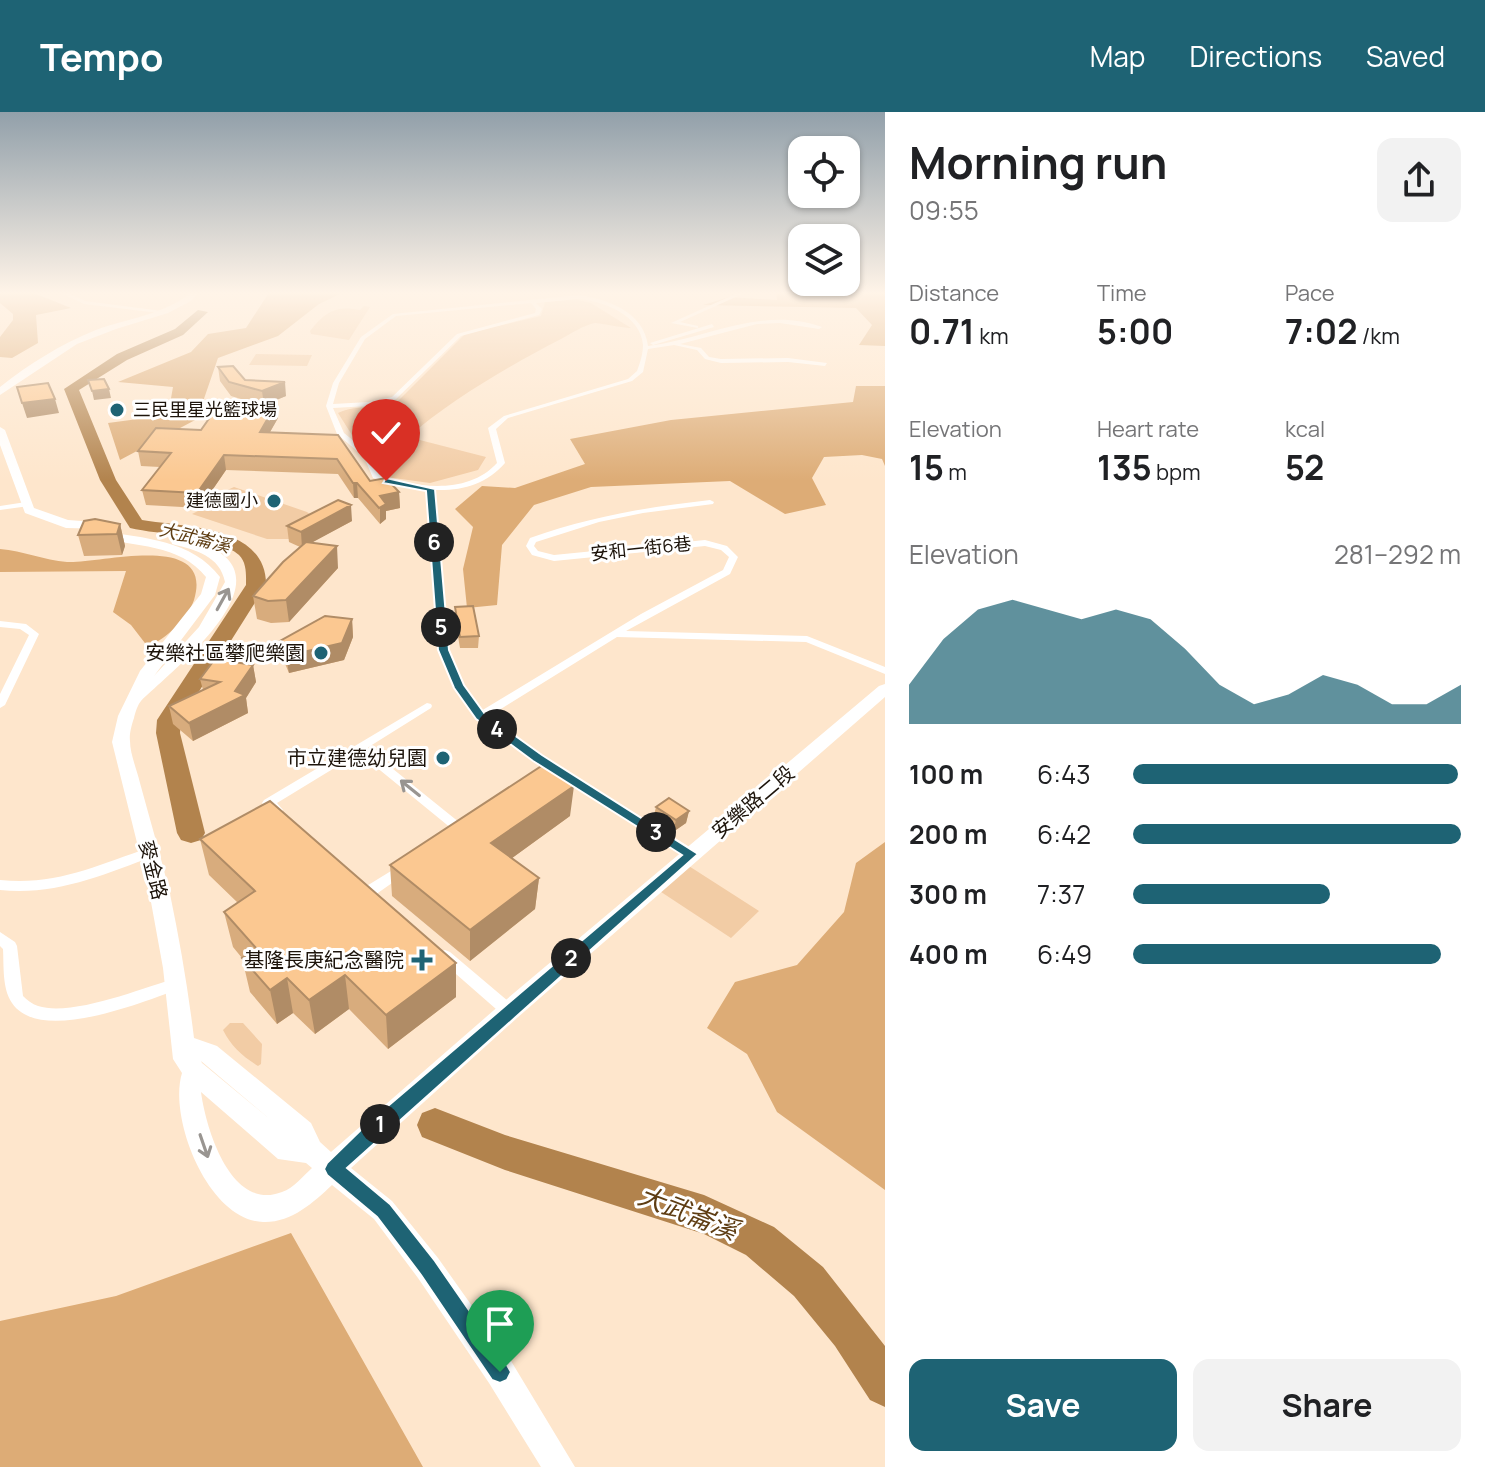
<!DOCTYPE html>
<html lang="en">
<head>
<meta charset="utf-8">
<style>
	:root { --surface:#fff; --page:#f2f2f2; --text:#202124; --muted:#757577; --accent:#1e6374 }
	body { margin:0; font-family:Manrope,"Noto Sans TC",sans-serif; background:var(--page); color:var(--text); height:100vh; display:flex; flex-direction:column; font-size:30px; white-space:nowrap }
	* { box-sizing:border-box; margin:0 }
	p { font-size:26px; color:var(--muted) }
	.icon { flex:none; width:44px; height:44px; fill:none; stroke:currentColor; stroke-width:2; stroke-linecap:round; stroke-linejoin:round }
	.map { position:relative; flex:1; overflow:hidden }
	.details { display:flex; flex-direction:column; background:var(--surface); width:600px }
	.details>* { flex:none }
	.fabs { position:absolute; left:788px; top:24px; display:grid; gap:16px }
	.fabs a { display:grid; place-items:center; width:72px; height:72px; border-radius:16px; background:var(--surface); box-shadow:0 2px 6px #0004; font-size:40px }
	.pin { position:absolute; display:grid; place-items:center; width:68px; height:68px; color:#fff; margin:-82px -34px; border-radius:50% 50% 50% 0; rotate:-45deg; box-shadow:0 0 8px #0007 }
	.pin .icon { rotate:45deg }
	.km { position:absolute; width:40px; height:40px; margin:-20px; border-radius:50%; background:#222; color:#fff; font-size:22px; line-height:40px; text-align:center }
	.round { display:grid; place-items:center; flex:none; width:84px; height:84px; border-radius:16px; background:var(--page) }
	.head { display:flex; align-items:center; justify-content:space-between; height:136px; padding:0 24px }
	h1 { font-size:44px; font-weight:700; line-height:60px }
	.figures { display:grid; grid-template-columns:repeat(3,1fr); gap:12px; height:136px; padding:8px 24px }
	.figures div { display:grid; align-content:center }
	.figures b { font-size:34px; font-weight:700 }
	.figures small { font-size:22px; font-weight:400 }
	.figures p { font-size:22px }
	.chart { height:224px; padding:16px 24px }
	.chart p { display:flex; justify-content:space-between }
	.chart svg { width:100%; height:144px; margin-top:8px; fill:var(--accent); opacity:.7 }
	.action { display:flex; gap:16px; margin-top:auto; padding:16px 24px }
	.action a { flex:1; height:92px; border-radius:16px; background:var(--accent); color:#fff; font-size:32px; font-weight:700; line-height:92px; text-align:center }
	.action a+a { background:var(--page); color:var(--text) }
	ul { padding:0 24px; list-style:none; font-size:26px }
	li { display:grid; grid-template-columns:128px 96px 1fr; align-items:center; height:60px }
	li i { height:20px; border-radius:10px; background:var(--accent) }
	header { display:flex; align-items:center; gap:48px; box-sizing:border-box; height:112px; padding:0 40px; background:var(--accent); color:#fff }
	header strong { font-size:38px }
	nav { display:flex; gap:44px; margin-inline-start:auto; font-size:28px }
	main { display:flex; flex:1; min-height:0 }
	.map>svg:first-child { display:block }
	.green { fill:#f2cca5 }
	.forest { fill:#ddac76 }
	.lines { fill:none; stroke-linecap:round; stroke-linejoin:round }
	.river { fill:#b2834d; fill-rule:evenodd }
	.street { fill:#fff; fill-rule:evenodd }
	.secondary { fill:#fff; fill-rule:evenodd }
	.wall { fill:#d8ac7d }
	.shaded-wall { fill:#b08c66 }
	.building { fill:#fbc891; stroke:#b08c66; stroke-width:2 }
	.oneway { stroke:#999591 }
	.route { fill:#1e6374; stroke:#fff; stroke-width:2 }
	.poi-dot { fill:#1e6374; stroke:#fff; stroke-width:3 }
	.labels { text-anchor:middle; stroke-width:6; stroke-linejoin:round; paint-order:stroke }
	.far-poi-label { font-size:18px; fill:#1d140b; stroke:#fff; text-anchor:start }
	.far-water-label { font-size:18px; font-style:italic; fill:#5e3d13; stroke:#fff }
	.far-street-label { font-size:18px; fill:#1d140b; stroke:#fff }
	.poi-label { font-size:20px; fill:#1d140b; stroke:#fff; text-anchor:end }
	.street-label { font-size:20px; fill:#1d140b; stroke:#fff }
	.near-water-label { font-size:26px; font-style:italic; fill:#5e3d13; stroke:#fff }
</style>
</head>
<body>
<header>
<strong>Tempo</strong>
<nav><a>Map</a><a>Directions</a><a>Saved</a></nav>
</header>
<main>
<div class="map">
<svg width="885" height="1355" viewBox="0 0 885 1355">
	<rect width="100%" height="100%" fill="#fee6cc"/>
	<path class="green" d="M573 187 591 191 631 216C623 216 599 211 595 211 584 213 570 222 561 227 509 254 452 287 408 325L486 345 478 358 430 371 386 365 374 345 357 331 338 301C357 292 378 298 397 290L465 222 541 204 545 190Z
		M364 194 370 195 349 228 311 222 310 219C325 200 335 193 360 198Z
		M256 242 312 243 307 254 249 253Z
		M234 375 307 400 311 403 293 427H267L192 402 200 398 210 386Z
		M681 749 759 799 731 826 652 774Z
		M230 911H243L262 932 261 952 258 954C242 944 231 934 223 918Z"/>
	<path class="forest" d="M0 179H29L71 196 36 203 38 231 12 246 0 245V225L13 208V202L0 191Z
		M270 179H346L319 192 278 224 218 246 197 307 120 348 108 311 168 303 173 275 118 270 191 240 208 222 246 216Z
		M776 179H885V234L859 233 872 213 856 196 703 193 729 185 777 188Z
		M856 274H885V354L882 347 862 343 824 345 812 366 826 393 785 402 730 369 591 375 534 393 502 433 497 493 467 496 463 457 473 415 455 397 482 374 515 376 585 352 570 327 671 308 853 290Z
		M0 437C23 439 44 448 67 450 99 452 215 418 194 488 187 508 166 526 148 535L131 513 113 500 126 459 0 460Z
		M885 730V1078L777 1000 747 942 707 916 735 870 797 853 844 800 856 751Z
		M291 1121 423 1355H0V1209L116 1184Z"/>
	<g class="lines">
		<path class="river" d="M198 198 208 200 183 223 127 248 79 278 116 368 142 408C185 415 267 414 266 473L181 608 180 621 205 721 201 728 191 731 181 728 177 721 156 621 157 608 246 473C246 463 247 451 239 443 217 423 159 423 130 416L100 368 64 277 117 242 175 217Z
			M435 996 505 1023 704 1083 774 1115 823 1155 885 1234V1295L870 1288 835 1234 794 1184 746 1143 704 1122 505 1058 422 1025 417 1013 422 1001Z"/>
		<path class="street" d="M57 179H64L85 189 162 199 159 201 84 192Z
			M742 179H749L680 210 698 214V216L671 211Z
			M578 183C608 187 644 200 648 234 706 227 763 193 822 215L819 217 780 211 757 212 680 232 701 236 709 245 721 247 788 246 827 251 825 254 788 250 721 251 705 247 697 238 674 233 648 237 643 260 632 269 508 306 496 317 505 351C487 372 462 379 435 378L449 538 463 574 481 599 641 502 723 458 729 445 721 438 705 434 554 449 532 443 526 434 530 426C588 405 648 395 710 388L714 390 713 392 643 401 599 410 536 430 534 434 538 439 554 443 705 428 727 434 738 445 730 462 626 519 807 524 885 555V562L806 530 617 525 488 605 541 643 696 739 697 742 696 745 691 747 533 649 476 607 467 595 453 574 439 538 427 378 406 375 373 366 364 345 337 322 326 294 333 271 361 225 393 202ZM578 187C603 189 641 203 643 233 643 242 640 251 637 259L628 267 504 304 488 316 497 351C468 383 416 376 379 363L370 342 344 321 333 296 369 294 396 287 461 224 539 203 542 197 536 191ZM531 191 536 197 535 201 457 222 392 285 369 290 333 292 339 271 365 227 396 204Z
			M712 212 714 215 653 233 650 231Z
			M26 390H29V394L0 398V394Z
			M0 509 26 512 39 522 5 593 0 596V582L29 523 20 517 0 515Z
			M427 591 431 592 432 594 431 596 367 636 465 715 467 718 465 721H457L359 641 277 691 283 698 281 701C274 703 266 698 262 691L264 688Z
			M149 736 154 738 155 741 154 744C103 763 55 784 0 778V768C56 774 97 753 149 736Z
			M404 751 409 753 411 756 409 759 375 783H365L363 779 365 775Z
			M0 820 15 830 17 834 23 884C27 888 32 892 38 894 72 905 142 876 177 866L182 868 184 872 182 876C145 889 40 933 12 891 2 876 4 854 3 837L0 834Z
			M445 838 450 840 514 894 517 899 514 904 509 905 504 904 440 848 438 844 440 840Z"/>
		<path class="secondary" d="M193 179H201L191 189 168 201 116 217 77 232 0 283V275C29 252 61 232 96 218 128 206 165 203 193 179Z
			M0 315 5 318 34 396 68 408 109 411V417L66 416 25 401 0 333Z
			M101 419C144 426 192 428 220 465L215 483 154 564 199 515 225 470C220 444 196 438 172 432V426C184 425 197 430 207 434 291 468 170 560 141 589 138 592 135 601 134 606 132 612 129 622 130 629 130 642 137 658 140 671 150 708 161 745 170 782 180 830 188 877 194 926L217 934 311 1011 320 1030 331 1040 501 892 879 574 885 572V585L517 906 351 1056 392 1089 438 1146 511 1249 575 1355H541L489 1271 418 1166 374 1107 332 1073C313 1091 291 1111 263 1110 208 1108 168 1006 182 961L173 947 163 856 149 779 112 630 118 604 140 559 201 482 206 465C180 432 134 434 96 426V420ZM201 949 272 1009 202 951ZM201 980 278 1047 306 1051 312 1056C303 1064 294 1076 282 1080 231 1100 206 1017 201 980Z"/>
	</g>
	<path class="wall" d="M218 255 245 268 286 284 267 292H276L278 306 270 320 338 323 370 369 399 380 400 396 386 399V407L380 412 358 386H354L338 362 226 358 200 396 146 393 142 378 160 355 141 354 138 339 201 318 258 292 231 284 220 269Z
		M352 409 312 430 338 456 289 510 271 511 257 507 253 484 300 435 289 430 287 414Z
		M120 412 125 434 122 443 84 444 78 423Z
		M455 495 479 524 478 536H460L455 507Z
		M352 507 353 525 344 548 289 561 283 547 280 529Z
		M253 553 256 570 246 586 248 601 193 629 173 612 169 594 203 578 200 567Z
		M656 695 689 699 686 711 673 720 653 707Z
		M570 704 512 746 539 766 535 797 470 849 392 784 390 753Z
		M200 727 456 885 388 937 349 897 315 922 293 901 277 912 250 880 242 846 233 835 224 800 238 791 209 763Z"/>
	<path class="shaded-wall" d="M285 270 286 284 264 293 262 279Z
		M109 277 111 286 94 288 92 279Z
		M55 287 59 301 27 306 22 291Z
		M276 292 278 306 262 334 260 320Z
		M224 343 226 358 200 396 197 381Z
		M353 371H357L358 386H354Z
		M399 380 400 396 386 399V407L380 412V384Z
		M351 393 352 409 302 436 301 420Z
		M120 412 125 434 122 443 117 422Z
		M337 434 338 456 289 510 286 488Z
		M352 507 353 525 344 548 289 561 286 544Z
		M253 553 256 570 246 586 248 601 193 629 189 611 235 579Z
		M574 674 570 704 490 762 491 731Z
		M689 699 686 711 673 720 676 708Z
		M539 766 535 797 470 849V818Z
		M456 851V885L388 937 386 903Z
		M345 863 349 897 315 922 309 888Z
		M287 866 293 901 277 912 270 878Z"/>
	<path class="building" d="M233 254 245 268 285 270 262 279 229 270 218 255Z
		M104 267 109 277 92 279 88 268Z
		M48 271 55 287 22 291 17 275Z
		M220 291 276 292 260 320 338 323 370 369 386 366 399 380 380 384 386 392 379 396 357 371H353L337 347 224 343 197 381 142 378 171 341 138 339 156 316 201 318Z
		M338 388 351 393 301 420 287 414Z
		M95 407 120 412 117 422 78 423 84 409Z
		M306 430 337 434 286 488 268 489 253 484 283 450Z
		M473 494 479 524 460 525 455 495Z
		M325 504 352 507 342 531 286 544 280 529Z
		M215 547 253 553 235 579 245 583 189 611 169 594 220 570 200 567Z
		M543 653 574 674 491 731 539 766 470 818 390 753Z
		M669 686 689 699 676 708 656 695Z
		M270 689 456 851 386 903 345 863 309 888 287 866 270 878 242 846 257 837 224 800 255 779 200 727Z"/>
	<defs><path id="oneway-shaft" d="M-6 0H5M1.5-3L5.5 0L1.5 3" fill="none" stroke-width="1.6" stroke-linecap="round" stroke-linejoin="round" transform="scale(2)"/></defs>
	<g class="oneway">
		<use href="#oneway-shaft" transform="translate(223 487) rotate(-61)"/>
		<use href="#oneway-shaft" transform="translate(410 676) rotate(-141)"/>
		<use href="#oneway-shaft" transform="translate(204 1034) rotate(71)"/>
	</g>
	<linearGradient id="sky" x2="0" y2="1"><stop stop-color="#92a0aa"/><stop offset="0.49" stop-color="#fff4e8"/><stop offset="1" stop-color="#fff4e8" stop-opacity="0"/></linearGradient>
	<rect width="885" height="369" fill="url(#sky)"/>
	<path class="route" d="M386 366 435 377 449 538 464 573 485 602 542 643 698 742 347 1056 390 1092 435 1149 507 1253 511 1260 507 1268 500 1271 492 1268 421 1163 377 1105 327 1063 324 1057 327 1051 368 1011 682 743 533 649 476 607 454 576 438 538 426 379 383 371Z"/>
	<g class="poi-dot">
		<circle cx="117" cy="298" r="8"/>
		<circle cx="274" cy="389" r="8"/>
		<circle cx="321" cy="541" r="8"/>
		<circle cx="443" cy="646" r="8"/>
		<path d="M418 836h8v8h8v8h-8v8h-8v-8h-8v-8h8z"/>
	</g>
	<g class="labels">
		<g class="far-poi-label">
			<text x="133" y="304">三民里星光籃球場</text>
			<text x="258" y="395" text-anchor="end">建德國小</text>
		</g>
		<g class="far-water-label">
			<text transform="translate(195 426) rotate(14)" y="6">大武崙溪</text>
		</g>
		<g class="far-street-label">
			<text transform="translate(641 437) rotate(-6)" y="6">安和一街6巷</text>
		</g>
		<g class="poi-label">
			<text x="305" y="548">安樂社區攀爬樂園</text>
			<text x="427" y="653">市立建德幼兒園</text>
			<text x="404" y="855">基隆長庚紀念醫院</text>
		</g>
		<g class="street-label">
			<text transform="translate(753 690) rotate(-40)" y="7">安樂路二段</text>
			<text transform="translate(153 758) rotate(76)" y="7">麥金路</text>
		</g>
		<g class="near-water-label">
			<text transform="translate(688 1101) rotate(21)" y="9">大武崙溪</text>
		</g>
	</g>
</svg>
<div class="fabs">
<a><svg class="icon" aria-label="locate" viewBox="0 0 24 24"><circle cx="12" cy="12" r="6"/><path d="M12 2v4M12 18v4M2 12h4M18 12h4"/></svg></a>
<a><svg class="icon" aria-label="layers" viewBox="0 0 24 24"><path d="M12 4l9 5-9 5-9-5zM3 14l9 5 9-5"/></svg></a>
</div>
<div class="pin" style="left:500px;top:1260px;background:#1e9e55"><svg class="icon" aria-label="arrive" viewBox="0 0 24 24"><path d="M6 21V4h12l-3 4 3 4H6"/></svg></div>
<div class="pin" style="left:386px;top:369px;background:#d93025"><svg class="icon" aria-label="check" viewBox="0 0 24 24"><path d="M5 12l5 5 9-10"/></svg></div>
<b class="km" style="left:380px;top:1012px">1</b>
<b class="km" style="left:571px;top:846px">2</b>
<b class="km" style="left:656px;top:720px">3</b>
<b class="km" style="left:497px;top:617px">4</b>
<b class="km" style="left:441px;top:515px">5</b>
<b class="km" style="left:434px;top:430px">6</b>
</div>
<section class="details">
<div class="head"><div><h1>Morning run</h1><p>09:55</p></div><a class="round"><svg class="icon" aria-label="share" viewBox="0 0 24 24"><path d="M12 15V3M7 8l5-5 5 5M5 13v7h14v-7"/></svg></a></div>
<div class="figures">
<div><p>Distance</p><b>0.71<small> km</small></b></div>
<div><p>Time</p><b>5:00</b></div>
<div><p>Pace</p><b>7:02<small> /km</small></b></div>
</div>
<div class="figures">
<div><p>Elevation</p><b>15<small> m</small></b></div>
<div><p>Heart rate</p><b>135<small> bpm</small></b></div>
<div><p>kcal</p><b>52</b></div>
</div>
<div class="chart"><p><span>Elevation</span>281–292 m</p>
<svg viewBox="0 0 160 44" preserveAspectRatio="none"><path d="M0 44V32L10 18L20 9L30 6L40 9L50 12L60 9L70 12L80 21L90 32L100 38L110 35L120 29L130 32L140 38L150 38L160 32V44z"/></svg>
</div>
<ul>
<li><b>100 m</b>6:43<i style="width:99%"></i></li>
<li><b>200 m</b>6:42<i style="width:100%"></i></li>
<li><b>300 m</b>7:37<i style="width:60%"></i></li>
<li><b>400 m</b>6:49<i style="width:94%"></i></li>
</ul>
<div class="action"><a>Save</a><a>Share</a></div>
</section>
</main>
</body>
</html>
